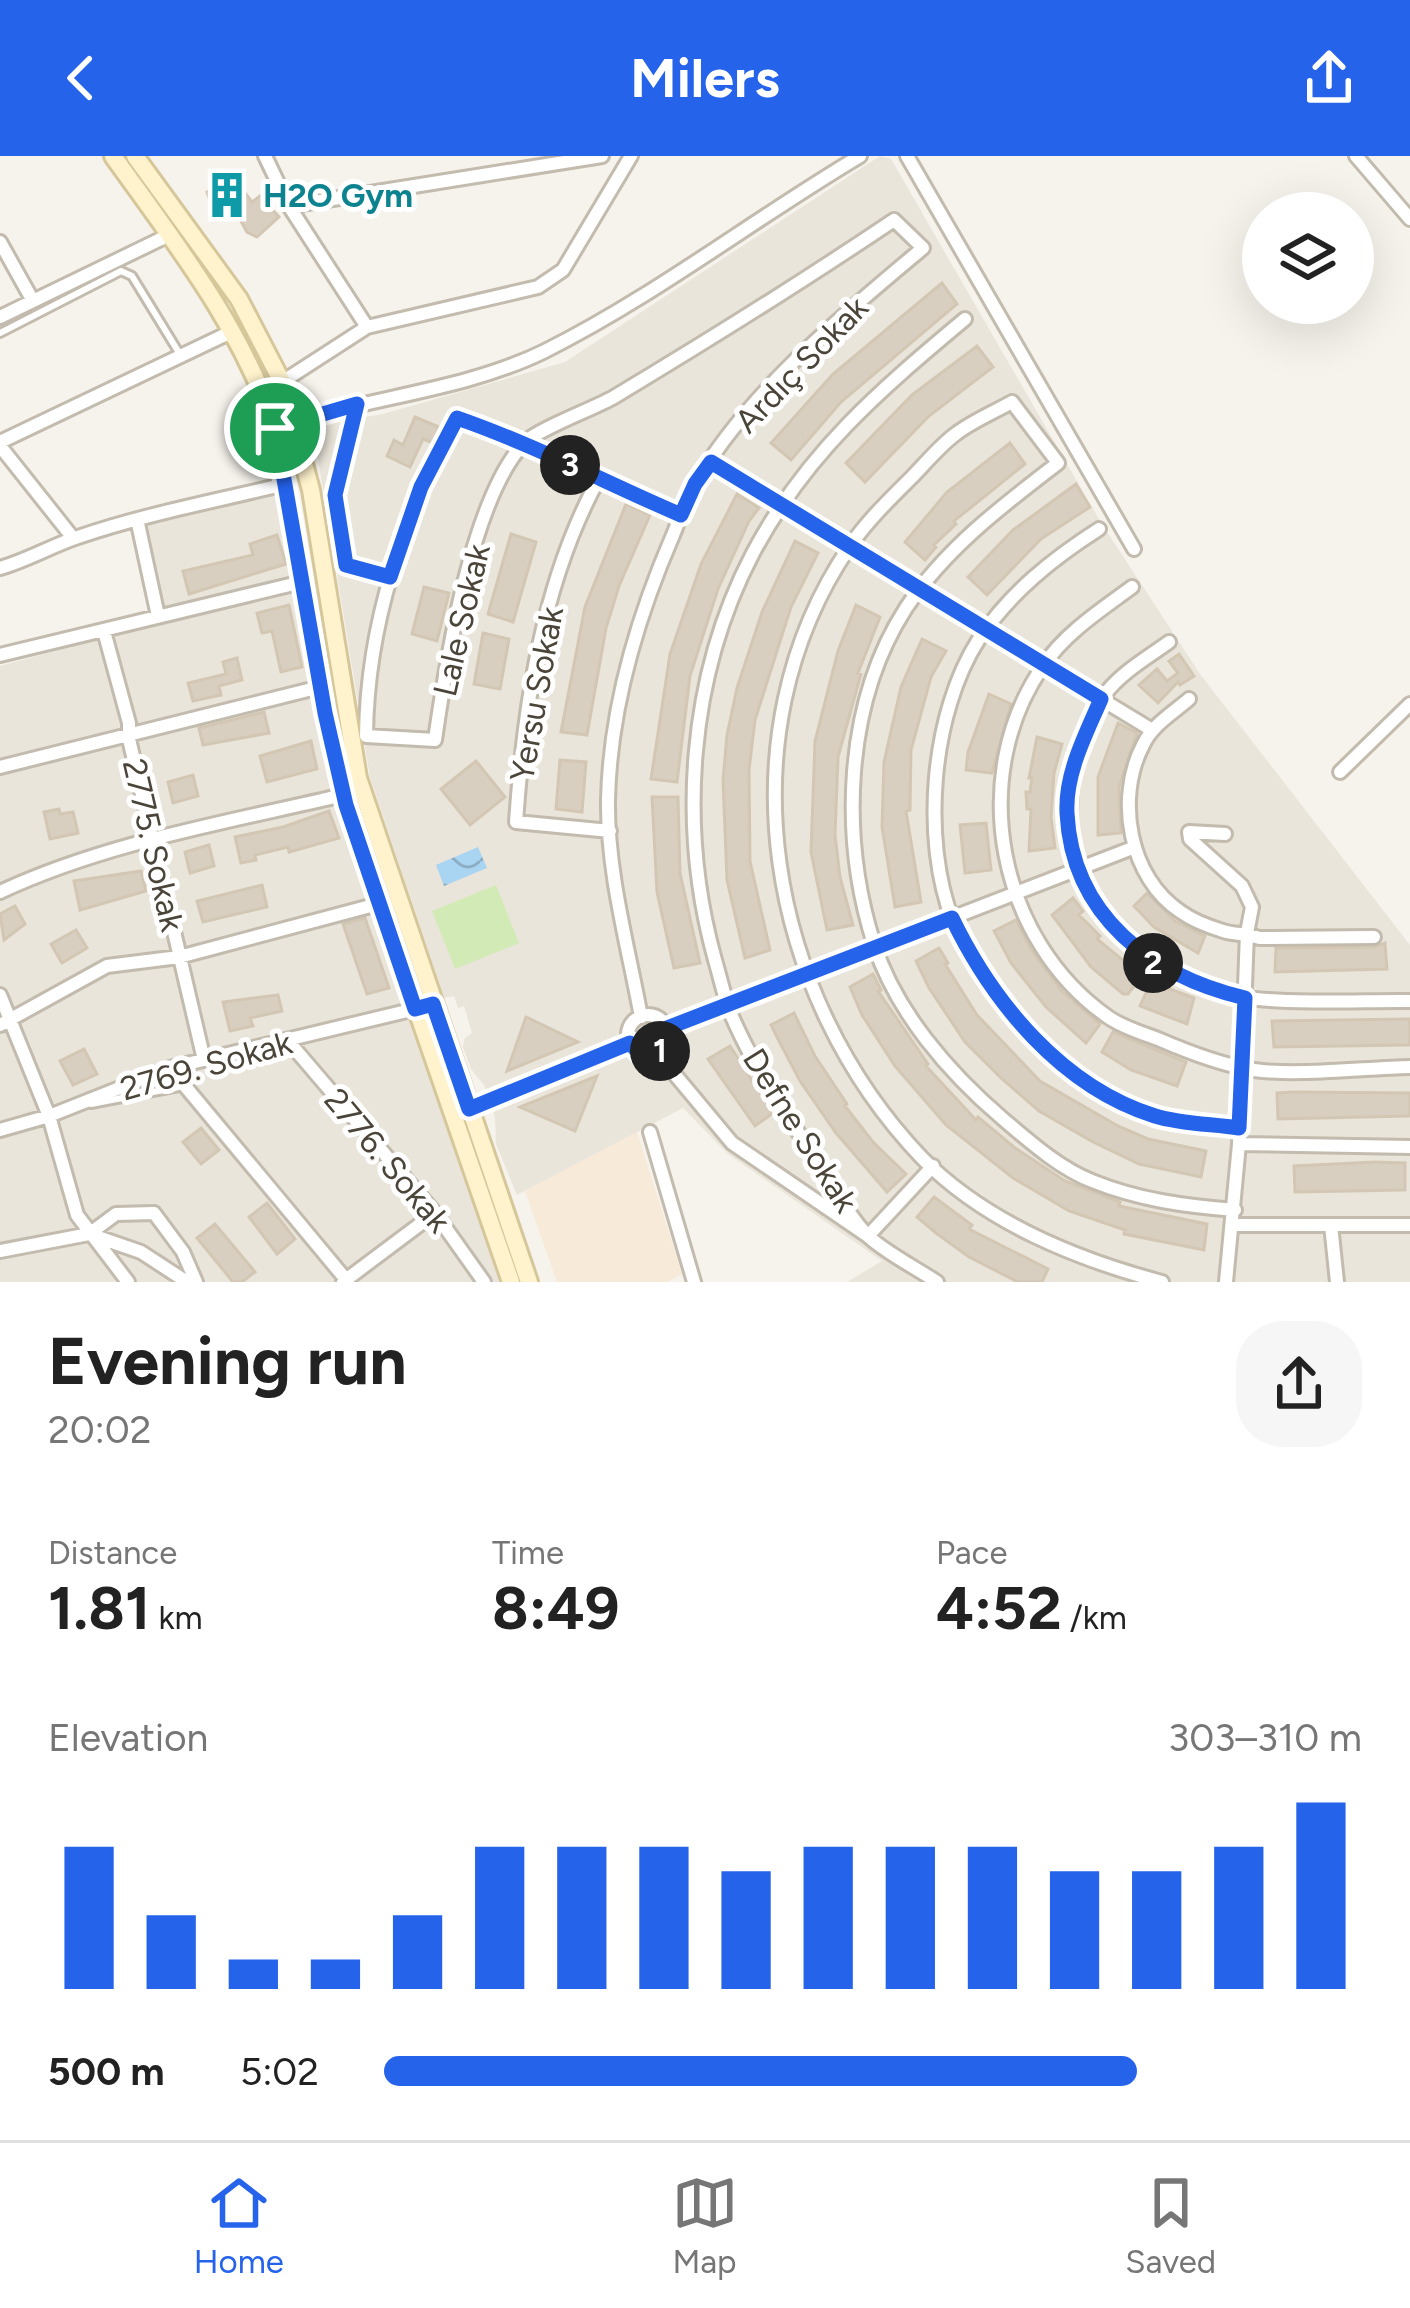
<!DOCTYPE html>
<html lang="en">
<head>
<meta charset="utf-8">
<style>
	:root { --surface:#fff; --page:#f6f6f6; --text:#222; --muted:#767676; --line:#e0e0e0; --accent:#2563eb }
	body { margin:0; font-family:Figtree,sans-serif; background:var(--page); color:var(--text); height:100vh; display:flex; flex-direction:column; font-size:45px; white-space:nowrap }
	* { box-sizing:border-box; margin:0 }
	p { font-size:39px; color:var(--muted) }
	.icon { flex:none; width:66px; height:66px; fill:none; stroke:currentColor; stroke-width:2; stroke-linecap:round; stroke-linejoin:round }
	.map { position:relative; height:1126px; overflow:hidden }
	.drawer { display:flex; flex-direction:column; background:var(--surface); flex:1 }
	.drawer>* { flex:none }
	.tools { position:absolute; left:1242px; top:36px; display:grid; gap:24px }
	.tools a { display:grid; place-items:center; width:132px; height:132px; border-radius:50%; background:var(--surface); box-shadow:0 12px 48px #0002; font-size:60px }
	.pin { position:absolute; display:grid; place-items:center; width:102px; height:102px; color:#fff; margin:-51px; border:6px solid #fff; border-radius:50%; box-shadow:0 3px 12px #0007 }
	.km { position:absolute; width:60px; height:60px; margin:-30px; border-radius:50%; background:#222; color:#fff; font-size:33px; line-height:60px; text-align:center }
	.round { display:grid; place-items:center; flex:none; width:126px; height:126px; border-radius:48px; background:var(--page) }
	.summary { display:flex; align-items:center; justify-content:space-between; height:204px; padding:0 48px }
	h1 { font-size:66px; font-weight:700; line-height:90px }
	.stats { display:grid; grid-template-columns:repeat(3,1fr); gap:18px; height:204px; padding:12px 48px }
	.stats div { display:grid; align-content:center }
	.stats b { font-size:60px; font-weight:700 }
	.stats small { font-size:33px; font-weight:400 }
	.stats p { font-size:33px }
	.chart { height:336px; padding:24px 48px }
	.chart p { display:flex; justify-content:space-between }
	.chart svg { width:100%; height:216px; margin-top:12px; stroke:var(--accent); stroke-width:6 }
	ul { padding:0 48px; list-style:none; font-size:39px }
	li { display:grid; grid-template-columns:192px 144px 1fr; align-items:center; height:90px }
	li i { height:30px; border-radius:15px; background:var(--accent) }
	header { display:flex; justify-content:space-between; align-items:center; height:156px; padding:0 48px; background:var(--accent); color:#fff; font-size:54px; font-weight:700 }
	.dock { display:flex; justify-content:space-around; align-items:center; height:168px; border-top:3px solid var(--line); background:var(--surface); font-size:33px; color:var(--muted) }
	.dock a { display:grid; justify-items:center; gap:6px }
	.dock .current { color:var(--accent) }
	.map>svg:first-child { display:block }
	.residential { fill:#eae5da }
	.commercial { fill:#f7ead8 }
	.green { fill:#d2eab5 }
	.water { fill:url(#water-waves) }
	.building { fill:#d8cfc1; stroke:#d3c7b4; stroke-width:3 }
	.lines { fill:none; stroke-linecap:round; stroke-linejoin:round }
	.lane-casing { stroke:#c2bbae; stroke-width:12 }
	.street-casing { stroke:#c2bbae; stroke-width:18 }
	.secondary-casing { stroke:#d6c79b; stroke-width:22 }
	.lane { stroke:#fff; stroke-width:6 }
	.street { stroke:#fff; stroke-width:12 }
	.secondary { stroke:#fff3cd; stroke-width:16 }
	.route-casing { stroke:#fff; stroke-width:24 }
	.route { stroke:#2563eb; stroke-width:15 }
	.labels { text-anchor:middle; stroke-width:10; stroke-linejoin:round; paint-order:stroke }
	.culture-label { font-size:33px; font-weight:bold; fill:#0d838f; stroke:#fff; text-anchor:start }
	.street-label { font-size:33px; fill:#4b4439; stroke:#fff }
</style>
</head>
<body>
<header><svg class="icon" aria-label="back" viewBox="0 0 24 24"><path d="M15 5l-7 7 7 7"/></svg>Milers<svg class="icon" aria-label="share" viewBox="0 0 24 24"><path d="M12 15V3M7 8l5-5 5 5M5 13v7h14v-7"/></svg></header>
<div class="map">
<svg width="1410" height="1126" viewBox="0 0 1410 1126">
	<defs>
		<pattern id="water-waves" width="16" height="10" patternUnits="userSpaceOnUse" patternTransform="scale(3)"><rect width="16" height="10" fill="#a9d4f2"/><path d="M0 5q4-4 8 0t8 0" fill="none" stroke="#8caec5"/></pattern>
	</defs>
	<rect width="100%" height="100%" fill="#f6f3ec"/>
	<path class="residential" d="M880 0 891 3 1100 365 1200 518 1410 789V1126H847L882 1105 728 998 683 952 517 1039 496 988 495 961 484 929 471 913 463 891 465 882 472 877 464 850 458 852 454 840 444 842 370 621 314 278 319 269 383 258 565 206Z
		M281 333 319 569 339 651 504 1126H0V510L141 472 163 443 147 369Z"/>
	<path class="commercial" d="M637 976 682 1118 668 1126H557L525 1035Z"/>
	<path class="green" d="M496 729 519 787 455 813 432 755Z"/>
	<path class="water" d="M478 691 487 712 444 730 436 709Z"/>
	<path class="building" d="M232 20 252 46 260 40 279 61 257 81 247 76 231 47 215 58 207 36Z
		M942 127 957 148 841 246 791 304 771 287 833 218Z
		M977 190 993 211 929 260 865 326 846 307 912 239Z
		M415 261 439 271 433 287 423 283 410 311 387 300 394 284 403 289Z
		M1010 287 1025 308 954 365 956 368 934 389 936 391 925 404 905 386 947 336Z
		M1076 328 1090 351 1041 383 987 439 968 421 1013 374Z
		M737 338 759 352 749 365 718 433 690 520 677 626 651 623 670 498 701 408Z
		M626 348 650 359 619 430 606 472 587 579 561 576 585 451Z
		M511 378 536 386 513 466 488 458Z
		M277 379 286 408 189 438 183 415 253 399 250 388Z
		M795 385 818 397 791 451 755 564 749 614 750 705 770 794 745 802 727 724 723 624 727 579 737 532 762 456Z
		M424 431 449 437 437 485 412 478Z
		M289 449 302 511 281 516 272 475 262 477 257 457Z
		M856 449 880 461 858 517 861 518 838 601 835 679 840 721 853 769 827 774 811 696 815 585 838 495Z
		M483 477 509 483 500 533 474 528Z
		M922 483 946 495 931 521 911 594 910 654 906 655 921 746 895 751 882 671 884 606 901 531Z
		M1179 498 1194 520 1180 529 1178 526 1158 547 1139 529 1157 513 1167 525 1178 517 1169 505Z
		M237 502 242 524 219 530 221 539 193 545 188 527 226 518 223 506Z
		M989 538 1011 548 992 617 966 614 968 596Z
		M264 556 269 577 203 589 199 572Z
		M1118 567 1137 577 1119 631 1121 677 1098 679V621Z
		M1037 581 1062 588 1054 617 1051 661 1055 692 1029 695 1031 653H1027L1026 636H1030L1032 622H1029Z
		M311 585 317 613 267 626 260 600Z
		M560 604 586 606 582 656 556 653Z
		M476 605 505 641 470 669 441 633Z
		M193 619 198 640 173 647 168 626Z
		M652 641H678L680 717 700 807 674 812 657 736Z
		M59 653 60 658 73 656 78 677 50 683 44 656Z
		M329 655 339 682 289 696 288 691 255 699 256 704 241 707 235 681 283 671Z
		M986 667 991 714 965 717 960 669Z
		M209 689 214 710 190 717 185 696Z
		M141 715 146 735 80 754 74 725Z
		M262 729 267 751 203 766 197 745Z
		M1147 737 1175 765 1205 780 1198 797 1154 771 1134 750Z
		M1073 742 1083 755 1079 759 1100 780 1097 783 1142 820 1128 838H1123L1091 811 1052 759Z
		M15 750 25 768 4 784 0 758Z
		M365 762 389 832 367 838 343 768Z
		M1016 764 1032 795 1062 835 1100 868 1086 887 1046 851 1011 807 994 775Z
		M76 774 87 792 62 807 51 788Z
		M1385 787 1387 813 1275 816 1276 792 1374 791Z
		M939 792 948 807 945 808 977 859 1040 925 1118 970 1148 983 1206 995 1201 1021 1139 1008 1093 986 1039 955 1002 923 965 886 929 832 916 805Z
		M873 818 881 834 878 835 928 908 926 910 976 964 978 961 1015 992 1065 1025 1120 1046 1119 1050 1207 1068 1204 1094 1124 1078 1125 1074 1069 1055 1013 1022 946 969 895 910 862 859 850 831Z
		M1151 826 1194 842 1187 868 1140 850Z
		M278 839 282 855 250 862 253 870 230 875 223 846Z
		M794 857 815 900 847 948 845 950 873 986 906 1018 887 1036 836 977 800 925 779 885 771 869Z
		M526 861 578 886 507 915Z
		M1410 863V889L1274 891 1272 865Z
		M1113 876 1186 906 1177 930 1131 914 1102 896Z
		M730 890 773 957 755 970 708 903Z
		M84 893 97 918 73 929 60 905Z
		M597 920 575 975 520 951Z
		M1294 936 1410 937V960L1278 963 1277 937Z
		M201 972 219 994 201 1008 183 986Z
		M1375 1006 1405 1007V1034L1295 1036 1294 1010Z
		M934 1041 972 1069 969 1073 1048 1113 1042 1126H1018L969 1101 936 1077 917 1061Z
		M267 1047 295 1083 277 1098 249 1061Z
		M215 1068 255 1116 242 1126H233L197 1082Z"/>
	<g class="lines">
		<defs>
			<path id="lane" d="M0 177 121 115 132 120 181 200
				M91 948 184 930"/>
			<path id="street" d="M265 0 289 50 367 171 282 226
				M907 0 1134 393
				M1356 0 1410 63
				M289 50 602 0
				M0 86 33 145
				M0 161 169 79
				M367 171 538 131 563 114 631 0
				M357 248 336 339 346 409 390 421
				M288 268C371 241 466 234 545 195 655 140 754 63 860 0
				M0 286 233 175
				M0 290 73 382
				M711 306 1152 574
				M598 324C542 427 524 550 516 666L610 675
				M137 363 158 460
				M1099 373C1052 403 1010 437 979 483 931 557 921 684 953 765 966 797 987 822 1008 849 1032 879 1063 919 1099 937 1143 960 1190 965 1239 972
				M0 412C28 404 51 390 78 381 145 358 216 345 285 328
				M1132 431C1101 454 1065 477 1043 510 966 621 998 784 1108 861 1122 871 1142 877 1158 883 1188 896 1221 909 1254 914 1298 920 1364 912 1410 911
				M104 475 129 567V583L204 904
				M1169 486C1147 502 1122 516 1105 538 1096 550 1091 566 1086 579 1041 687 1095 788 1200 831 1254 852 1351 844 1410 845
				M0 499 302 426
				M1189 543C1173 557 1152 569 1143 589 1115 642 1129 722 1181 756 1192 764 1210 771 1223 775 1235 779 1247 777 1259 782L1374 781
				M0 611 320 531
				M1340 616 1410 548
				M1225 678 1189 676 1190 683 1242 730 1252 751 1247 777 1239 988 1226 1126
				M0 736C107 686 229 666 343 639
				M0 839 49 960 77 1059 128 1126
				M628 879a20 20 0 1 1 40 0a20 20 0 1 1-40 0Z
				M641 861C628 790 607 716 608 644 610 552 637 462 673 379 680 362 686 344 695 328 748 236 843 159 923 92L894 64C802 126 709 184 614 241 593 253 538 273 524 287 471 344 446 507 435 584L366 580C367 466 404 362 457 262 535 289 606 327 681 359
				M0 869 107 810 179 801 378 748
				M667 872 1135 691
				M288 885 435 1057 484 1126
				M657 897 732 987 868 1080 933 1010
				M170 912 348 1126
				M469 953 630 887
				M0 974 49 960 170 912 415 853
				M650 976 694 1126
				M1239 988 1410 991
				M1233 1069H1410
				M1331 1069 1337 1126
				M89 1078 116 1058 154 1057 183 1096 196 1126
				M0 1095 89 1078 141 1096 187 1126
				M343 1126 435 1057
				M937 1126C916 1112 888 1098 869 1081 847 1059 830 1024 813 998 784 956 755 912 734 865 725 846 721 824 715 804 678 671 688 521 753 397 806 297 880 234 965 163
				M1162 1126C1076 1103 986 1067 922 1002 768 841 720 580 850 390 867 365 890 343 911 322 926 307 940 289 957 277 973 265 994 256 1012 246L1058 307C1002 350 945 393 906 452 844 548 840 681 874 788 896 856 949 917 1003 963 1029 985 1059 1012 1092 1025 1139 1044 1185 1050 1235 1054"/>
			<path id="secondary" d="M113 0C175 87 241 170 275 272L325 557 346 649 511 1126
				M135 0 239 143 282 226 311 334 358 622 529 1126"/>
		</defs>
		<use href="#lane" class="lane-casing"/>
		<use href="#street" class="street-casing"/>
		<use href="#secondary" class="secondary-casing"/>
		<use href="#lane" class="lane"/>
		<use href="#street" class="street"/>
		<use href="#secondary" class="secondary"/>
	</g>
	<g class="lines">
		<defs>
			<path id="route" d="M357 248 335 339 346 409 390 421 421 331 457 262C535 289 606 327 681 359L695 328 711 306 1101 543C1086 578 1065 617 1067 657 1072 760 1152 820 1245 842L1239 972C1212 968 1181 968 1155 960 1062 931 993 847 952 762L667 872 666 889 657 897H639L630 887 469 953 433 848 415 853 346 649 325 557 275 272Z"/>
		</defs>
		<use href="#route" class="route-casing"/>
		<use href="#route" class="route"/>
	</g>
	<defs>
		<symbol id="building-bare" viewBox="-9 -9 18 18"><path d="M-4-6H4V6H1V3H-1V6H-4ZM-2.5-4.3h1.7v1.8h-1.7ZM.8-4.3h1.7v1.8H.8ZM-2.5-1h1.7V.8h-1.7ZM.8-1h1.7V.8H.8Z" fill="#0f9aa8" stroke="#fff" stroke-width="2.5" paint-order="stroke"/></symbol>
	</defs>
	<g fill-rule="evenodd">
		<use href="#building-bare" x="194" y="6" width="66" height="66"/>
	</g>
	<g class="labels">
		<g class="culture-label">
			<text x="263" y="51">H2O Gym</text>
		</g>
		<g class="street-label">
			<text transform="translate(801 208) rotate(-46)" y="12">Ardıç Sokak</text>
			<text transform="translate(461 464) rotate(-77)" y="12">Lale Sokak</text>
			<text transform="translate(536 538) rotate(-80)" y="12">Yersu Sokak</text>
			<text transform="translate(154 689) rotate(77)" y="12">2775. Sokak</text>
			<text transform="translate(206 909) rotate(-16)" y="12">2769. Sokak</text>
			<text transform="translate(801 974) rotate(58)" y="12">Defne Sokak</text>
			<text transform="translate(388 1004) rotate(50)" y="12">2776. Sokak</text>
		</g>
	</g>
</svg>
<div class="tools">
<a><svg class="icon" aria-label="layers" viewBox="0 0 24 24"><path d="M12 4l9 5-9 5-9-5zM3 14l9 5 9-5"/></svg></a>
</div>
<div class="pin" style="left:275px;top:272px;background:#1e9e55"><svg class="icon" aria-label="arrive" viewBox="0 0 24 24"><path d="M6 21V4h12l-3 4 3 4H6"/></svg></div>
<b class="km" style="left:660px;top:895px">1</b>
<b class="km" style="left:1153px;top:807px">2</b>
<b class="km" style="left:570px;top:309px">3</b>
</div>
<section class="drawer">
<div class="summary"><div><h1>Evening run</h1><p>20:02</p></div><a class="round"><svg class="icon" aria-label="share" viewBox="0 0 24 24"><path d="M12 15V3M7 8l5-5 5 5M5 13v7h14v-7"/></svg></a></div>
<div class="stats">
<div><p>Distance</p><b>1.81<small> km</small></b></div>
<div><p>Time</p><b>8:49</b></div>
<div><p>Pace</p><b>4:52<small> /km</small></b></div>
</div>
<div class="chart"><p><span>Elevation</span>303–310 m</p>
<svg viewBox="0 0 160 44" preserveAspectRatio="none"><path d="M5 44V15M15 44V29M25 44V38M35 44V38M45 44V29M55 44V15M65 44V15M75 44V15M85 44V20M95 44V15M105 44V15M115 44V15M125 44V20M135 44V20M145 44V15M155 44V6"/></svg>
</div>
<ul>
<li><b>500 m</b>5:02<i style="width:77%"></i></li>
</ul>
</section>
<nav class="dock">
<a class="current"><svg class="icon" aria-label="home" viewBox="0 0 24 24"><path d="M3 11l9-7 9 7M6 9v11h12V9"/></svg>Home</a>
<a><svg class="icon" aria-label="map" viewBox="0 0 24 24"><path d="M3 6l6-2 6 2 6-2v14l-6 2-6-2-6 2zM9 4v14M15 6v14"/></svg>Map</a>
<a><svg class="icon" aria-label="saved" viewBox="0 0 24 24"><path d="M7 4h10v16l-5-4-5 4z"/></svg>Saved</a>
</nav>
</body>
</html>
